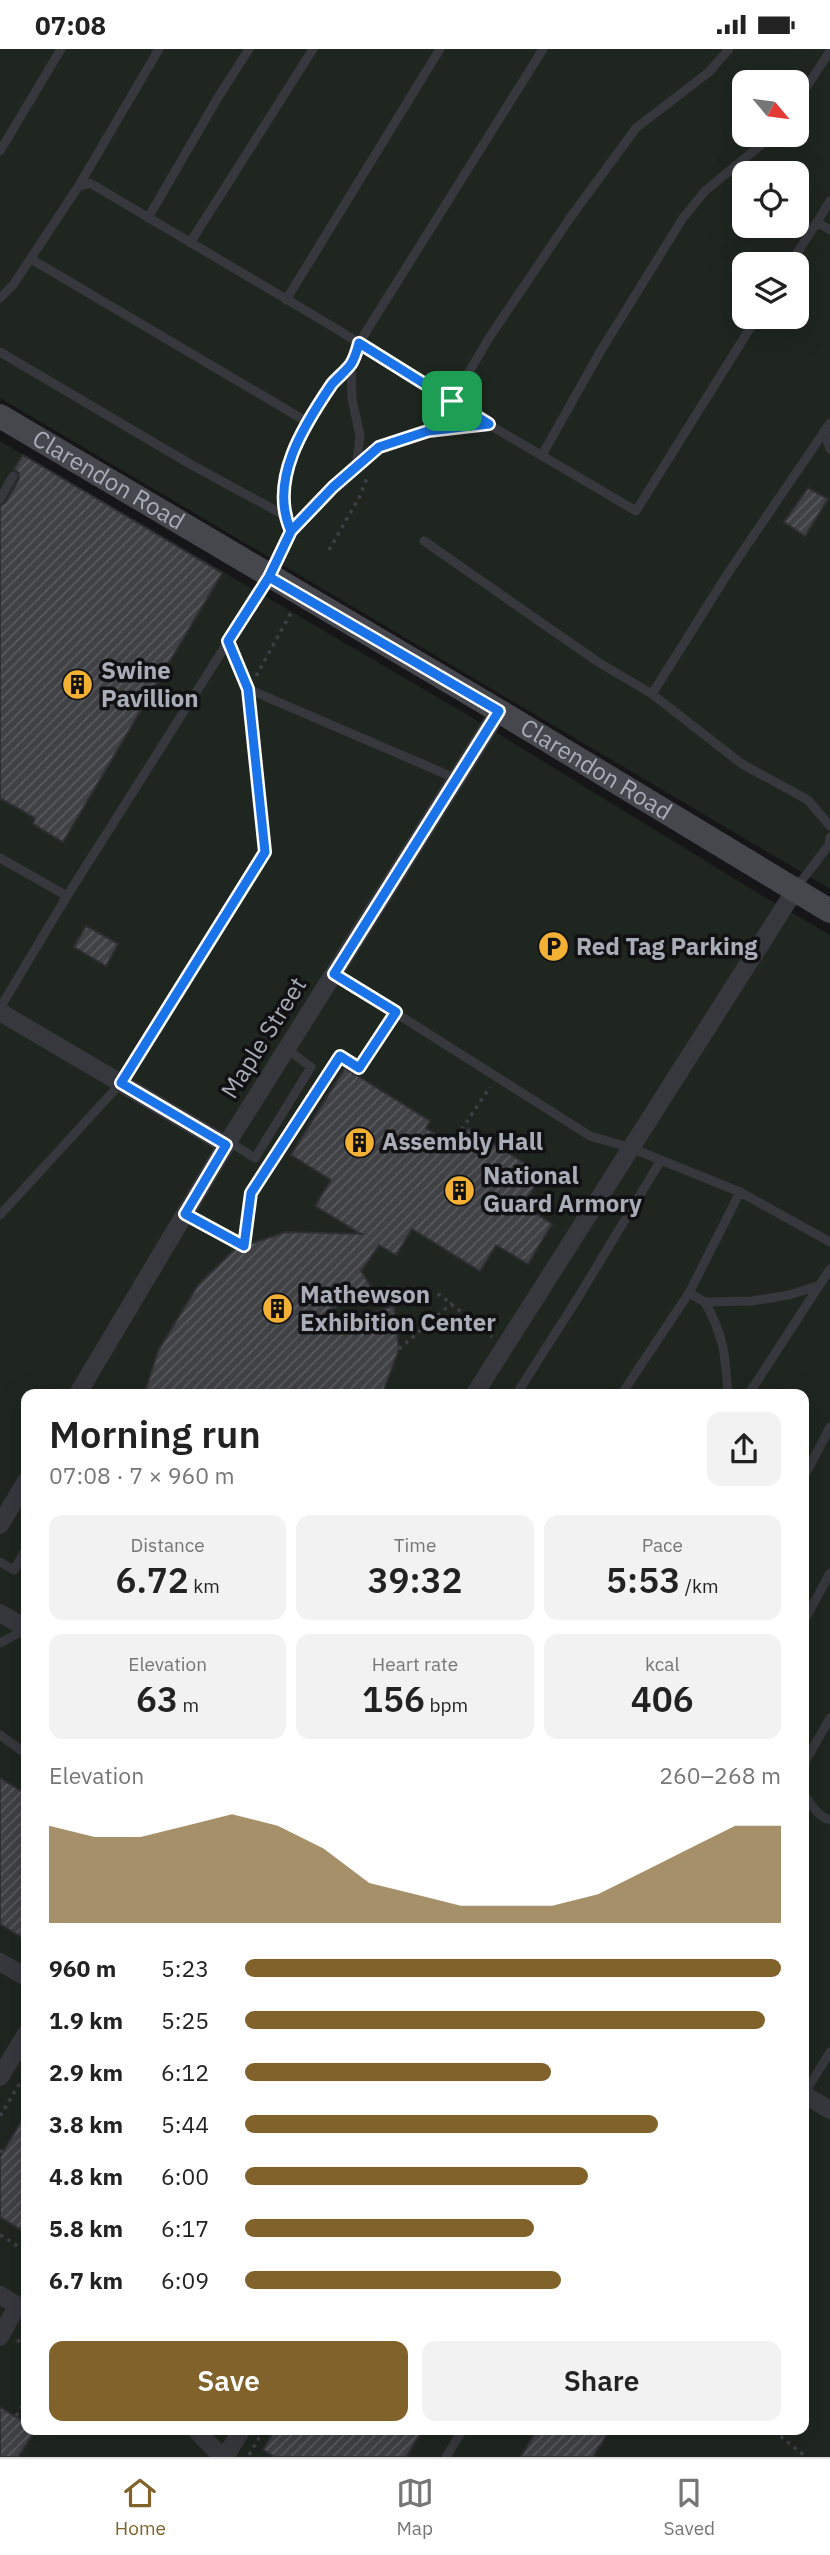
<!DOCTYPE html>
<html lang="en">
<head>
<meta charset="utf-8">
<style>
	:root { --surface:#fff; --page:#f2f2f2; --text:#222; --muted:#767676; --line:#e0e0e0; --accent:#80622a }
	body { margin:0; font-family:"IBM Plex Sans",sans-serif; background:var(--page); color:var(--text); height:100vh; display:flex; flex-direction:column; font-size:26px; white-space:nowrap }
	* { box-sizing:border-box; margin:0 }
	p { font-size:23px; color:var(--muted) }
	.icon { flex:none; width:38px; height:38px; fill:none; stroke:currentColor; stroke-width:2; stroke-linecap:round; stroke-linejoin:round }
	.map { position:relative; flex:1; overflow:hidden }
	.details { position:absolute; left:21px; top:1340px; width:788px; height:1046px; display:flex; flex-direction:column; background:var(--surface); border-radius:14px; box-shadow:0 7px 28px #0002 }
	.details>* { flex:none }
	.needle { width:46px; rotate:119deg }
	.fabs { position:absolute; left:732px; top:21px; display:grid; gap:14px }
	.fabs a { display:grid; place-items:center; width:77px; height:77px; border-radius:14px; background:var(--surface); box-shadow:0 7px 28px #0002; font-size:35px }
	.pin { position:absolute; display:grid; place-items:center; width:60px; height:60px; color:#fff; margin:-30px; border-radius:14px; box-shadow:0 4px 10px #0006 }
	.round { display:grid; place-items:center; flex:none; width:74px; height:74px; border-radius:14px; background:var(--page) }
	.summary { display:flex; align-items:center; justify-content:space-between; height:119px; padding:0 28px }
	h1 { font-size:38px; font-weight:600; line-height:52px }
	.metrics { display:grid; grid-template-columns:repeat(3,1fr); gap:10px; height:119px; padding:7px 28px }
	.metrics div { display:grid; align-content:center; border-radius:14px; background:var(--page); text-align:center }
	.metrics b { font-size:35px; font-weight:600 }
	.metrics small { font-size:19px; font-weight:400 }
	.metrics p { font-size:19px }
	.chart { height:196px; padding:14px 28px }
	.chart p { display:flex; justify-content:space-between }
	.chart svg { width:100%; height:126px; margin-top:7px; fill:var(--accent); opacity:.7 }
	.action { display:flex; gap:14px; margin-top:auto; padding:14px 28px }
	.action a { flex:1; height:80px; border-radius:14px; background:var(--accent); color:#fff; font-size:28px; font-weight:600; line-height:80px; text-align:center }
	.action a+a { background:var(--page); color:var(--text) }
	ul { padding:0 28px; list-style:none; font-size:23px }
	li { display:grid; grid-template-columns:112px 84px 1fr; align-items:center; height:52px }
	li i { height:18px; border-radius:9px; background:var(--accent) }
	.status { display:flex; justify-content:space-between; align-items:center; height:49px; padding:0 35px; background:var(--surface); direction:ltr }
	.status svg { height:19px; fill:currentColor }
	.tabs { display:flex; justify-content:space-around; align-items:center; height:98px; border-top:2px solid var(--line); background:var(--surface); font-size:19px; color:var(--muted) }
	.tabs a { display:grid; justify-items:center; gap:4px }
	.tabs .active { color:var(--accent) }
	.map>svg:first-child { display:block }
	.green { fill:#1e261f; fill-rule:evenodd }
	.building { fill:url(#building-hatch); stroke:#303034; stroke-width:2 }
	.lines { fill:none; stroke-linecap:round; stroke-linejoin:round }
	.path { stroke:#3d3f44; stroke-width:3.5; stroke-dasharray:3.5 5; stroke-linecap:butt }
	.lane { stroke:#37383d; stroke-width:9 }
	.street { stroke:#37383d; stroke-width:18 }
	.secondary { stroke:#45474d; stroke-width:24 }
	.route-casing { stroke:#fff; stroke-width:14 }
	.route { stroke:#1a73e8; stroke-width:9 }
	.labels { text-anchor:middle; stroke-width:7; stroke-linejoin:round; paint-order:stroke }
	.street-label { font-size:24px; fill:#a8adb8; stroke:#111113 }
	.poi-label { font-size:24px; font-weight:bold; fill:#a8adb8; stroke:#111113; text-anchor:start }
</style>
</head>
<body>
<div class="status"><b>07:08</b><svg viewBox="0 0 49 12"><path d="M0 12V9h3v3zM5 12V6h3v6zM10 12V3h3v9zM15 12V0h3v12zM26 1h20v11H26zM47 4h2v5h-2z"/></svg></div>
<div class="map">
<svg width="830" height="2408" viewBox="0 0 830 2408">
	<defs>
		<pattern id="building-hatch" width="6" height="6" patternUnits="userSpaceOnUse" patternTransform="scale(1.75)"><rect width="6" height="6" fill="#404145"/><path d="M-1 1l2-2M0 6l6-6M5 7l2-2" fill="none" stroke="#595a5e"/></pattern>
	</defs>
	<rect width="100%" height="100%" fill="#161618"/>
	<path class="green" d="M0 0H830V840L0 349ZM744 33H796V86H744ZM744 124H796V177H744ZM744 215H796V268H744Z
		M0 392 466 665 761 846 830 886V2408H0ZM26 1346H803V2382H26Z"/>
	<path class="building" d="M23 406 222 524 63 793 33 775 35 769 0 749V457L6 453 19 430V424L14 420Z
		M808 439 828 450 805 487 784 473Z
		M86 877 118 895 106 917 74 898Z
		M345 1019 430 1072 426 1079 456 1098 468 1079 542 1125 523 1156 552 1175 528 1215 496 1196 480 1222 412 1180 396 1206 379 1196 361 1222 371 1238 298 1280 300 1284 394 1257 399 1300 382 1346H144L158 1302 198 1236 235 1200 286 1183 361 1185 315 1157 331 1131 291 1106Z
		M0 1729 26 1745V1891L0 1875Z
		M26 2064V2184L0 2168V2108Z
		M0 2358 26 2374V2382H35L18 2408H0Z
		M274 2382H422L406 2408H275L263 2401Z
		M536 2382H609L593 2408H521Z"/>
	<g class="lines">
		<path class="path" d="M329 501 360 447 368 426
			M256 627 292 562
			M355 1025 389 973
			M452 1095 490 1038
			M198 1172 244 1197 251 1144 340 1007 359 1019
			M364 1250 389 1238 440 1246 492 1288
			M399 1300 452 1254
			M0 2067 26 2024
			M0 2102 3 2103
			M0 2186 26 2202
			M26 2210 23 2216 26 2218
			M17 2291 26 2298
			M16 2367 26 2351
			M774 2382 806 2408
			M249 2406 263 2382"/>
		<path class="lane" d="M796 54 830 2
			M0 102 61 0
			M78 138 159 0
			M148 169 217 50 249 0
			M817 173 830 152
			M190 194 313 0
			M31 210 309 374
			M790 215 817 173 830 181
			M0 249 13 236 78 138 90 134 335 279 493 378 636 462 757 268
			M286 251 440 0
			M0 303 190 415 284 466
			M452 352 489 289 570 169 636 79 709 23 729 0
			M830 374 728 524 652 645 742 715 808 751 830 777
			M824 382 830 400
			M542 406 600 303 683 169 705 142 773 86
			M356 419 360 387 352 350 351 315 359 294 543 0
			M0 450 13 427
			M291 482 284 466 286 422 298 391 333 334 351 315
			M424 492 598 613 652 645
			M248 640 457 730
			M0 809 67 847
			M796 839 829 796 830 788
			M334 925 590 1087 631 1099 740 1143 830 1193
			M0 959 67 847 269 528 291 482 333 438 379 398 428 382 489 375
			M228 1092 255 1109 311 1018 287 1000
			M0 1166 121 1034 265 803 248 640 228 592
			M689 1244 705 1253 752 1252 789 1246 817 1237
			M705 1253C725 1290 725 1305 728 1346
			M516 1346 579 1247 661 1111
			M621 1346 689 1244 740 1143
			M748 1346 830 1220
			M803 1430 830 1378
			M0 1513 14 1521 26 1500
			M803 1574 830 1524
			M0 1594 26 1580
			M0 1686 26 1705
			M803 1726 806 1711 830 1669
			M803 1744C810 1754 818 1768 830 1771
			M804 2045 830 2003
			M446 2408 462 2382"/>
		<path class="street" d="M0 963 226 1096
			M77 1346 226 1096 499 662
			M474 1346 795 841
			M0 1476 26 1432
			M0 1564 26 1579
			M0 1913 26 1928
			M0 2028 26 1985
			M803 2045 830 2061
			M0 2246 26 2262
			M0 2288 17 2257
			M197 2382 222 2408
			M225 2408 241 2382"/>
		<path class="secondary" id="s1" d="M0 367 499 662 830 862"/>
	</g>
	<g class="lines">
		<defs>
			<path id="route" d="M452 352 359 294C357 301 355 309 351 315 346 322 338 328 332 335 304 376 268 432 291 482L269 528 228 592 248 640 265 803 121 1034 226 1096 185 1165 244 1197 251 1144 340 1007 359 1019 396 963 334 925 499 662 269 528 291 482 333 438 379 398 428 382 489 375 452 352"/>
		</defs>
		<use href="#route" class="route-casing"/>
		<use href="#route" class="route"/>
	</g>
	<defs>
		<symbol id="building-disc" viewBox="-11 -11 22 22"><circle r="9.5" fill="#f2b134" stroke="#111113"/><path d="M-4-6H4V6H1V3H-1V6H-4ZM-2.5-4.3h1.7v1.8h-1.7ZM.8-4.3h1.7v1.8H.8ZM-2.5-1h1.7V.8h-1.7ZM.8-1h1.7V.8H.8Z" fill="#111"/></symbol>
		<symbol id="parking-disc" viewBox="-11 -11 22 22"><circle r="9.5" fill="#f2b134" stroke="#111113"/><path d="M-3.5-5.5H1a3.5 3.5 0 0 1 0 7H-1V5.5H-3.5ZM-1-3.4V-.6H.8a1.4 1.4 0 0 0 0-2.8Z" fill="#111"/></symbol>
	</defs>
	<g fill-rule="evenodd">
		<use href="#building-disc" x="60" y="618" width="35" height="35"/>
		<use href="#parking-disc" x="536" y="880" width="35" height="35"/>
		<use href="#building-disc" x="342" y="1076" width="35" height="35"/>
		<use href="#building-disc" x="442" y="1124" width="35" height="35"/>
		<use href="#building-disc" x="260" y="1242" width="35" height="35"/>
	</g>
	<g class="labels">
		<g class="street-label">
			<text dy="8" stroke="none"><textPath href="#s1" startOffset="126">Clarendon Road</textPath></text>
			<text dy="8" stroke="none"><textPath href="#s1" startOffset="693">Clarendon Road</textPath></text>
			<text transform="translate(264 989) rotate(-58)" y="8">Maple Street</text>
		</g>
		<g class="poi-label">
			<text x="101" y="630">Swine<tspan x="101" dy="28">Pavillion</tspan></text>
			<text x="576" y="906">Red Tag Parking</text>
			<text x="382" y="1101">Assembly Hall</text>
			<text x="483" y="1135">National<tspan x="483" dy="28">Guard Armory</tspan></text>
			<text x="300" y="1254">Mathewson<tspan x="300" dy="28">Exhibition Center</tspan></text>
		</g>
	</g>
</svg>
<div class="fabs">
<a><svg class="needle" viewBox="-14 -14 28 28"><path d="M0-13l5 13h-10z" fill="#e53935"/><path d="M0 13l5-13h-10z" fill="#767676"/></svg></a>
<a><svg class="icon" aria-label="locate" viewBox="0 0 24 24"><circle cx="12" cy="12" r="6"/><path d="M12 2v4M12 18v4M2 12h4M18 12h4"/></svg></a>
<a><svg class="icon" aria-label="layers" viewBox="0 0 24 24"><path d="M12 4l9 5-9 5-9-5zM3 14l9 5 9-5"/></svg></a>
</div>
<div class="pin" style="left:452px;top:352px;background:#1e9e55"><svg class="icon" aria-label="arrive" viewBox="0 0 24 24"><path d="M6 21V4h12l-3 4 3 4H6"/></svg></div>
<section class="details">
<div class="summary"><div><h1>Morning run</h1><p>07:08 · 7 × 960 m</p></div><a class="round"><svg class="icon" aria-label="share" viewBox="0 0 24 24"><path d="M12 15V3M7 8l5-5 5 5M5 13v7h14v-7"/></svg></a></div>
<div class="metrics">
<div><p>Distance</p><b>6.72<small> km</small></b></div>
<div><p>Time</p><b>39:32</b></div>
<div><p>Pace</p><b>5:53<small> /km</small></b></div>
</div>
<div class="metrics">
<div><p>Elevation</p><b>63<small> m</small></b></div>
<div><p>Heart rate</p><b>156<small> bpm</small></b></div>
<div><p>kcal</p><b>406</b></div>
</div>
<div class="chart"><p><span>Elevation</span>260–268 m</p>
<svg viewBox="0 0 160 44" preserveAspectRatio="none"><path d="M0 44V10L10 14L20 14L30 10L40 6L50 10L60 18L70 30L80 34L90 38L100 38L110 38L120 34L130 26L140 18L150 10L160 10V44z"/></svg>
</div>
<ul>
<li><b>960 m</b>5:23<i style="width:100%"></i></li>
<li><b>1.9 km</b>5:25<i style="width:97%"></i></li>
<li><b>2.9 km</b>6:12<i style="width:57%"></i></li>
<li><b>3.8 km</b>5:44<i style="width:77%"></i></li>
<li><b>4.8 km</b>6:00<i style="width:64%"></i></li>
<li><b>5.8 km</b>6:17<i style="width:54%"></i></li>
<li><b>6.7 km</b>6:09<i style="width:59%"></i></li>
</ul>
<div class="action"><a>Save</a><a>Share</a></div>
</section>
</div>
<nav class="tabs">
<a class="active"><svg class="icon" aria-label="home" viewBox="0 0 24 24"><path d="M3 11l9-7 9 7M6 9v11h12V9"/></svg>Home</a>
<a><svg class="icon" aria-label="map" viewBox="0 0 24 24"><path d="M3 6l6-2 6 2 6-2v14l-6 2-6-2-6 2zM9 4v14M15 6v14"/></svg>Map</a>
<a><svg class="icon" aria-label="saved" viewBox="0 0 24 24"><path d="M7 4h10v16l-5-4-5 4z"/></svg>Saved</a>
</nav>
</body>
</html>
